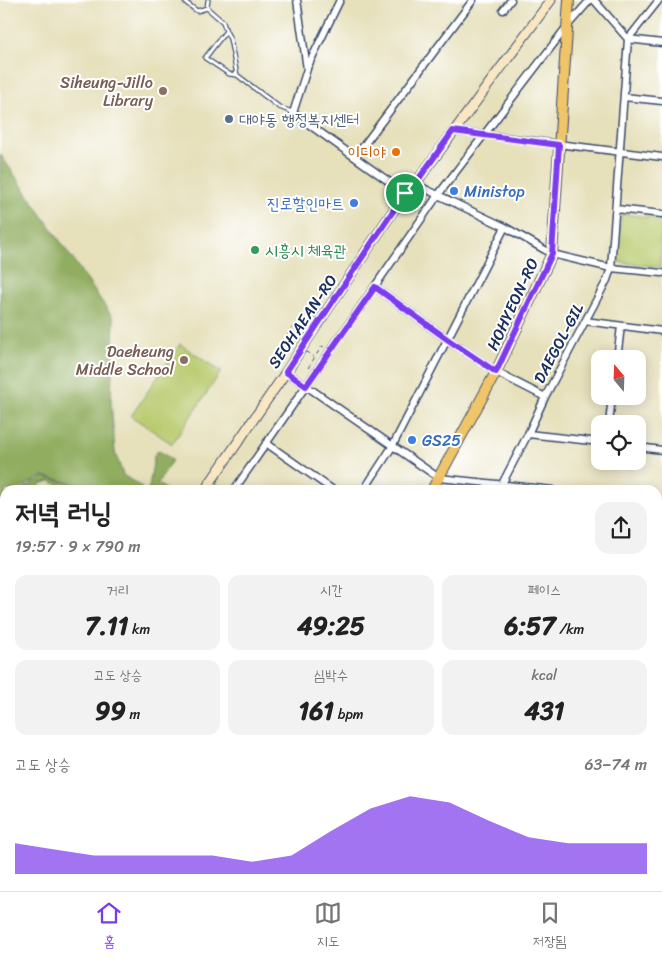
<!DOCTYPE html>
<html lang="ko">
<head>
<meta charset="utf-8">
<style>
	:root { --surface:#fff; --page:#f2f2f2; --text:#222; --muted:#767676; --line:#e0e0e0; --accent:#7c3aed }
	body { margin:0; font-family:Sriracha,"Poor Story",sans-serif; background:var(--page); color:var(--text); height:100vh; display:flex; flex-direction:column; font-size:19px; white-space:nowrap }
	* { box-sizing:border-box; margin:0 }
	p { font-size:16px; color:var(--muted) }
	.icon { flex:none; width:28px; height:28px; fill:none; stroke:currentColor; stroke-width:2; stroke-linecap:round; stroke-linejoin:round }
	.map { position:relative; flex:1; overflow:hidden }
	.details { position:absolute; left:0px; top:485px; width:662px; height:406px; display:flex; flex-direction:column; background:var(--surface); border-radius:15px 15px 0 0; box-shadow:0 2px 12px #0003 }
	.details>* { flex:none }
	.needle { width:32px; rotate:341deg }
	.tools { position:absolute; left:591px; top:350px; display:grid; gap:10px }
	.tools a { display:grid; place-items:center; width:55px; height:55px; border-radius:10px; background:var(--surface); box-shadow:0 2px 12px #0003; font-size:25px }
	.pin { position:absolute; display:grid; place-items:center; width:42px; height:42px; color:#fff; margin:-21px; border:2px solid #fff; border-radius:50%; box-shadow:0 1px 5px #0007 }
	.round { display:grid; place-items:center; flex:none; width:52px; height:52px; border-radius:15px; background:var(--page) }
	.headline { display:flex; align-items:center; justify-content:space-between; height:85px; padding:0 15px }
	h1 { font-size:28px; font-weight:700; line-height:38px }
	.stats { display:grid; grid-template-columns:repeat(3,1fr); gap:8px; height:85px; padding:5px 15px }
	.stats div { display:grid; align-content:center; border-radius:12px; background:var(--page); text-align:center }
	.stats b { font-size:25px; font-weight:700 }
	.stats small { font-size:14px; font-weight:400 }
	.stats p { font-size:14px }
	.chart { height:140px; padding:10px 15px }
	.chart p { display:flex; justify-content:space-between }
	.chart svg { width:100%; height:90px; margin-top:5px; fill:var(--accent); opacity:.7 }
	.tab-bar { display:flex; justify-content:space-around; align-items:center; height:70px; border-top:1px solid var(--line); background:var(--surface); font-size:14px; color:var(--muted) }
	.tab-bar a { display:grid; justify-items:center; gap:2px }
	.tab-bar .current { color:var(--accent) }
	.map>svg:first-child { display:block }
	.green { fill:#b7c96c; stroke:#697c65 }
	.forest { fill:#91ad60; stroke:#566e5f }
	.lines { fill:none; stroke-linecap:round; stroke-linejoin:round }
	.service-casing { stroke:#394a6c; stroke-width:5.5 }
	.minor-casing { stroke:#394a6c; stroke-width:9 }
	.secondary-casing { stroke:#394a6c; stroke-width:11 }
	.primary-casing { stroke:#394a6c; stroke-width:12 }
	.path { stroke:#394a6c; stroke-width:1; stroke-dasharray:4 4; stroke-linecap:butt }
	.service { stroke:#fff; stroke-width:3 }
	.minor { stroke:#fff; stroke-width:6 }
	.secondary { stroke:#f9e7c3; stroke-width:9 }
	.primary { stroke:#f0c469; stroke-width:10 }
	.path-bridge { stroke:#394a6c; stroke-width:1; stroke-dasharray:4 4; stroke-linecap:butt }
	.route-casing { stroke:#fff; stroke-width:10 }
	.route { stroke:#7c3aed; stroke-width:6 }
	.education-dot { fill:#8d6e63; stroke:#fff; stroke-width:2 }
	.service-dot { fill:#5c6f8a; stroke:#fff; stroke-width:2 }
	.food-dot { fill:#e8710a; stroke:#fff; stroke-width:2 }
	.shop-dot { fill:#3f7fe0; stroke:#fff; stroke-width:2 }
	.leisure-dot { fill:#2e9e5b; stroke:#fff; stroke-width:2 }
	.labels { text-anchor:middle; stroke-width:4; stroke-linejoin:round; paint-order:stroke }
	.education-label { font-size:16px; fill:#785e54; stroke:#fff; text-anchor:end }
	.service-label { font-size:16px; fill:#4e5e75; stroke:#fff; text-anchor:start }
	.food-label { font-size:16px; fill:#c56008; stroke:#fff; text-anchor:end }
	.shop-label { font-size:16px; fill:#366cbe; stroke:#fff; text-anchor:start }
	.leisure-label { font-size:16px; fill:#27864d; stroke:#fff; text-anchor:start }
	.street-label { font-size:16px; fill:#1b2f5e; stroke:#fff }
</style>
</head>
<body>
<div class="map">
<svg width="662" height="891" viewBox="0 0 662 891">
	<rect width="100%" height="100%" fill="#fff"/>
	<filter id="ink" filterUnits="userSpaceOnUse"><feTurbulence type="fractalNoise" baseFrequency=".02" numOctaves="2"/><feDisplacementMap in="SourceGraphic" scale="10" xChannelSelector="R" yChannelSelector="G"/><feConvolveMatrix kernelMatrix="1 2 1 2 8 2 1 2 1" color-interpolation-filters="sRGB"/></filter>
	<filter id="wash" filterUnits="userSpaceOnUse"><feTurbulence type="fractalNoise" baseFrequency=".0096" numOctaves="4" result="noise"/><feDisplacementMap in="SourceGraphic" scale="20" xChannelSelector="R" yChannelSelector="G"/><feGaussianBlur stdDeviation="1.12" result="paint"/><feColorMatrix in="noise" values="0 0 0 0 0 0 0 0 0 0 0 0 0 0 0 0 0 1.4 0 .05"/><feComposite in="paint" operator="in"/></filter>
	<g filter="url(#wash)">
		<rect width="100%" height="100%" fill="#e6e0bb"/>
		<path class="green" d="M624 214 662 219 660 267 618 262 616 258 621 216Z
			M180 344 221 372 172 444 131 416Z"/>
		<path class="forest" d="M0 154 114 319 111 400 115 452 123 475 142 487 140 490H101L43 476 18 490H5V498L0 501Z
			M158 450 172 460 158 483 166 490H147L149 488 154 456Z
			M44 477 95 490H68L50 481 40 484 37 490H22Z
			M5 501V568L0 564V504Z
			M0 601 5 606V691L0 697Z"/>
	</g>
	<g filter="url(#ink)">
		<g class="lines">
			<defs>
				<path id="service" d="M187 0 185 2 197 11 207 8
					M207 8 223 22 226 31
					M207 8 208 0
					M237 75 230 39 226 31 205 58 229 74 237 75 279 107 292 112
					M0 708 5 702
					M442 886V891"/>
				<path id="minor" d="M297 0 307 69 293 113 405 193
					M594 0 628 39 662 43
					M503 10 511 0
					M307 68 340 0
					M624 97 662 101
					M453 131 662 157
					M355 157 473 0
					M415 184 505 227 552 254 611 268 662 273
					M616 209 662 214
					M375 287 447 339 496 372 545 397
					M585 321 662 331
					M617 359 621 326
					M286 372 439 478 553 490
					M609 424 612 396
					M528 434 600 442
					M266 443 333 490
					M638 447 662 450
					M209 484 217 490
					M502 484 528 434 545 397 607 280 611 268 628 39 659 0
					M234 490 438 195 568 25 590 0
					M364 490 392 447 505 227
					M658 502 662 503
					M658 606 662 565
					M658 622 662 623
					M658 738 662 739
					M0 775 5 771
					M0 845 5 851
					M202 886 206 891
					M571 886 611 891
					M36 891 41 886
					M122 891 128 886
					M251 891 252 886
					M515 891 516 886
					M624 891V886"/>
				<path id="secondary" d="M205 490 286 372 405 193 415 184 551 0
					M0 742 5 737"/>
				<path id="primary" d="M432 490 496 372 552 254 569 0
					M472 891V886"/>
			</defs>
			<use href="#service" class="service-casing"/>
			<use href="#minor" class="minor-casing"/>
			<use href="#secondary" class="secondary-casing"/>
			<use href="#primary" class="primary-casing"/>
			<path class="path" d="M277 349 294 326
				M308 368 322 346 324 347
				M0 635 5 634"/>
			<use href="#service" class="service"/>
			<use href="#minor" class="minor"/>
			<use href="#secondary" class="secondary"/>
			<use href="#primary" class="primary"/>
			<path class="path-bridge" d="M286 338 314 357
				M0 738 5 743"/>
		</g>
	</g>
	<g class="lines" filter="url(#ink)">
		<defs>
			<path id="route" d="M453 131 559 145 552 254 496 372 447 339 375 287 306 386 286 372 405 193 415 184Z"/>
		</defs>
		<use href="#route" class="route-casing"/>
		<use href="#route" class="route"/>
	</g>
	<g class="education-dot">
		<circle cx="163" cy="91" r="5"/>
		<circle cx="184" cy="360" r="5"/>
	</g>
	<circle class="service-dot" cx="229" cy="119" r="5"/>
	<circle class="food-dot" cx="396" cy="152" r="5"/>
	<g class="shop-dot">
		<circle cx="454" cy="191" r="5"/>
		<circle cx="354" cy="203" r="5"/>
		<circle cx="412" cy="440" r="5"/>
	</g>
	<circle class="leisure-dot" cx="255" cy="250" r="5"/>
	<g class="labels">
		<g class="education-label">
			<text x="153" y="88">Siheung-Jillo<tspan x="153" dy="18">Library</tspan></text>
			<text x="174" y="357">Daeheung<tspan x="174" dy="18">Middle School</tspan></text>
		</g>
		<g class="service-label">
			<text x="239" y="125">대야동 행정복지센터</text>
		</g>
		<g class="food-label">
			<text x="386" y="158">이디야</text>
		</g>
		<g class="shop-label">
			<text x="464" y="197">Ministop</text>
			<text x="344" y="209" text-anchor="end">진로할인마트</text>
			<text x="422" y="446">GS25</text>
		</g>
		<g class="leisure-label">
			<text x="265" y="256">시흥시 체육관</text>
		</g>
		<g class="street-label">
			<text transform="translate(512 304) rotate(-65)" y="6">HOHYEON-RO</text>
			<text transform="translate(302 321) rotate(-56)" y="6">SEOHAEAN-RO</text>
			<text transform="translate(558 343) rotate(-62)" y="6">DAEGOL-GIL</text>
		</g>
	</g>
</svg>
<div class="tools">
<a><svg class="needle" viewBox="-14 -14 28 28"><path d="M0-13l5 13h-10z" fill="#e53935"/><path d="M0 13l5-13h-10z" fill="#767676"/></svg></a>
<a><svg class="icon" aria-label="locate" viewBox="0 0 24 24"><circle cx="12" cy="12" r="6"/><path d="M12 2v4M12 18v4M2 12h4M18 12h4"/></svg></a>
</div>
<div class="pin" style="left:405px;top:193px;background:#1e9e55"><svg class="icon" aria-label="arrive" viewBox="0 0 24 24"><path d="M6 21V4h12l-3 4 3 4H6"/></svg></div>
<section class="details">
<div class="headline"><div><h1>저녁 러닝</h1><p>19:57 · 9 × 790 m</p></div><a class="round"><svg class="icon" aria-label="share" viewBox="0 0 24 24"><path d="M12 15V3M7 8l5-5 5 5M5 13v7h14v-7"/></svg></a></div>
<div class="stats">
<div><p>거리</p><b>7.11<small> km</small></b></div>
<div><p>시간</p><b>49:25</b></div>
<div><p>페이스</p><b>6:57<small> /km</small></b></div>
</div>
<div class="stats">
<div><p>고도 상승</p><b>99<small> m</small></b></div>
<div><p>심박수</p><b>161<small> bpm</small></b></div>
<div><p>kcal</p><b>431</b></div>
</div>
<div class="chart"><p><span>고도 상승</span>63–74 m</p>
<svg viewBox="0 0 160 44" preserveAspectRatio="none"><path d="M0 44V29L10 32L20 35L30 35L40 35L50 35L60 38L70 35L80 23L90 12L100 6L110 9L120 18L130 26L140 29L150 29L160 29V44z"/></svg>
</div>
</section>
</div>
<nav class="tab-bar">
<a class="current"><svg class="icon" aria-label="home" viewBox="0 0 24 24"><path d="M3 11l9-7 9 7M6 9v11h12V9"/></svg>홈</a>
<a><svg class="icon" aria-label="map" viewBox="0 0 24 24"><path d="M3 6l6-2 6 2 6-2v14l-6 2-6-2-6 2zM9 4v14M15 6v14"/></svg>지도</a>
<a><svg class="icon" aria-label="saved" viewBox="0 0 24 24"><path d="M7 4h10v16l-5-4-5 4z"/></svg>저장됨</a>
</nav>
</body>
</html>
